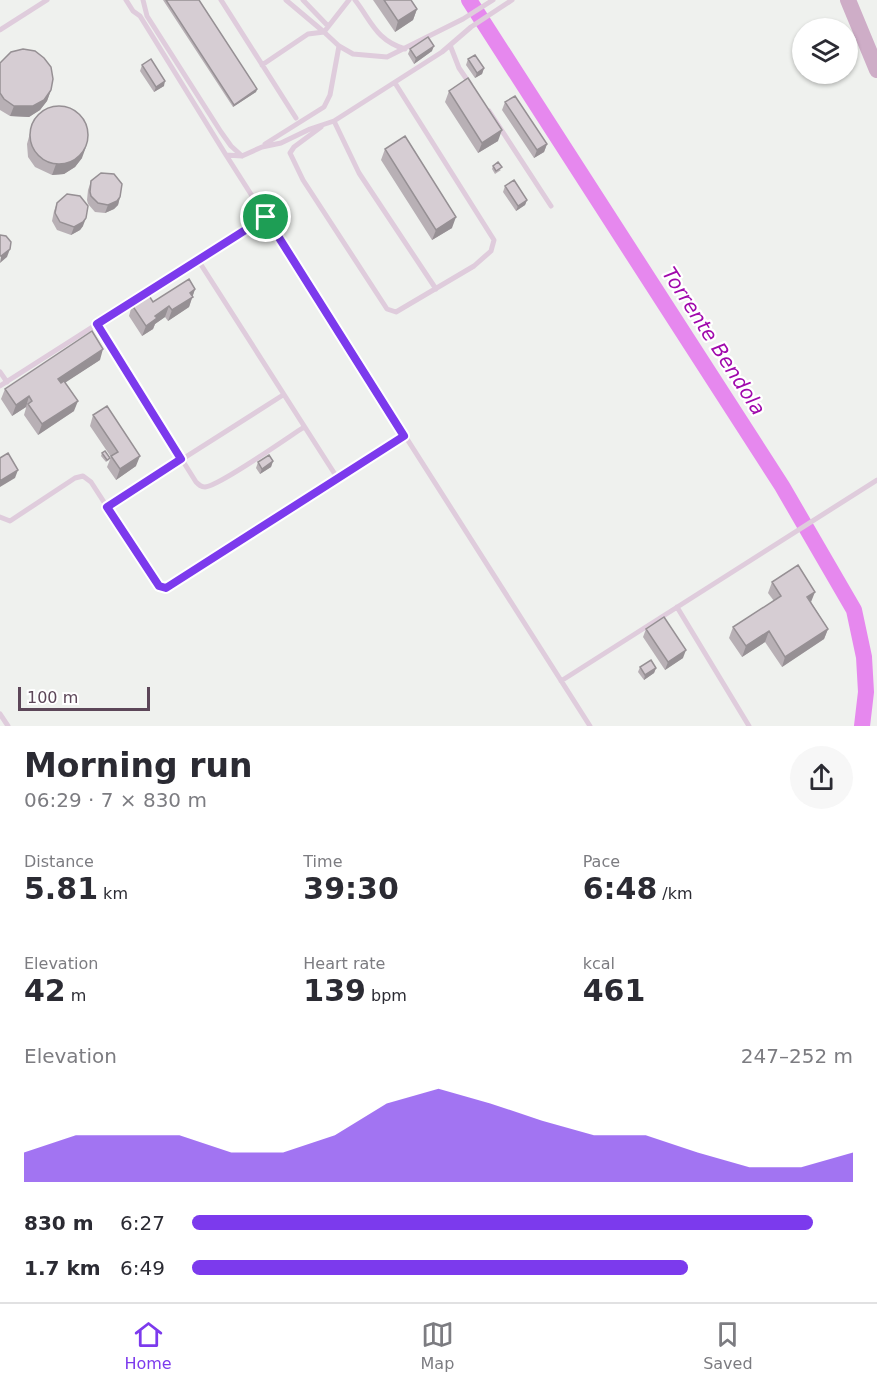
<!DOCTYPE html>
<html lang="en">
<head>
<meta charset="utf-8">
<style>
	:root { --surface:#fff; --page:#f7f7f7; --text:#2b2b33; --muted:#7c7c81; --line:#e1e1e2; --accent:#7c3aed }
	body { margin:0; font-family:"DejaVu Sans",sans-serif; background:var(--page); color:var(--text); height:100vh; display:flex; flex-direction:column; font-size:22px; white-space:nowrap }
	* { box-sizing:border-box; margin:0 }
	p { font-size:20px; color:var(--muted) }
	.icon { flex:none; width:33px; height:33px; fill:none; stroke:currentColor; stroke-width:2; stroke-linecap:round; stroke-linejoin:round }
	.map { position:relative; height:726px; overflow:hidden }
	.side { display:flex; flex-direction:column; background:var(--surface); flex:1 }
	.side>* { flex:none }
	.buttons { position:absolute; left:792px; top:18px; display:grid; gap:12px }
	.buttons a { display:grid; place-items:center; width:66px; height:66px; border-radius:50%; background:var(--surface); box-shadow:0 2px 4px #0004; font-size:30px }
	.scale { position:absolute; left:18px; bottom:15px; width:132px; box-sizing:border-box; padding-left:6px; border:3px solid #5c4658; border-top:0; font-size:16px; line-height:21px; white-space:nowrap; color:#5c4658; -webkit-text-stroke:4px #fff; paint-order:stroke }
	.pin { position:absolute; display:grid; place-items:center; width:51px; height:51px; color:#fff; margin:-26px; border:3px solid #fff; border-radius:50%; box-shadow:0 2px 6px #0007 }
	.round { display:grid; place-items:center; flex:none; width:63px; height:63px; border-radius:32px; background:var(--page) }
	.summary { display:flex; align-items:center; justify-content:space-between; height:102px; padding:0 24px }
	h1 { font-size:33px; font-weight:700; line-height:45px }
	.metrics { display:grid; grid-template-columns:repeat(3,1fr); gap:9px; height:102px; padding:6px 24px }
	.metrics div { display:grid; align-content:center }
	.metrics b { font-size:30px; font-weight:700 }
	.metrics small { font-size:16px; font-weight:400 }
	.metrics p { font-size:16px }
	.chart { height:168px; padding:12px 24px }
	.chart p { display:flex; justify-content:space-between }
	.chart svg { width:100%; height:108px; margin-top:6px; fill:var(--accent); opacity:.7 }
	ul { padding:0 24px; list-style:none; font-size:20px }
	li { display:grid; grid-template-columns:96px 72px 1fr; align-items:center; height:45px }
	li i { height:15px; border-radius:8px; background:var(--accent) }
	.tab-bar { display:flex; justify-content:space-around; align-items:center; height:84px; border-top:2px solid var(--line); background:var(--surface); font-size:16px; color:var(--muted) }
	.tab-bar a { display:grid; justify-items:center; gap:3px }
	.tab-bar .on { color:var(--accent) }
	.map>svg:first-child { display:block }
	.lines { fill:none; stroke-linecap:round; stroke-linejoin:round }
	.river { stroke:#e688ee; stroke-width:16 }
	.service { stroke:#dfccdc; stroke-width:5 }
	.primary { stroke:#ceadc7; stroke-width:16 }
	.wall { fill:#b8b0b5 }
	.shaded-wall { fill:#969094 }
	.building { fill:#d6cdd3; stroke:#969094; stroke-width:1.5 }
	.route-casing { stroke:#fff; stroke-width:12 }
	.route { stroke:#7c3aed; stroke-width:8 }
	.labels { text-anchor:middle; stroke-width:4.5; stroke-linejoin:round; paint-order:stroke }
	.water-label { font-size:20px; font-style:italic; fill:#a009ac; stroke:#fff }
</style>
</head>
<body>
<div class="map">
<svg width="877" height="726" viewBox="0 0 877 726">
	<rect width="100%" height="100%" fill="#eff1ee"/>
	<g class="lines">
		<path class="river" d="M469 0 782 486 854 610 864 657 866 692 862 726"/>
		<path class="service" d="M126 0 133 11 140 16 226 155
			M143 0 147 16 221 132 231 146 242 156
			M221 0 296 118
			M286 0 324 32 349 0
			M303 0 328 26
			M355 0C372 22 376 40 405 49
			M512 0 471 27 442 52 334 121 310 129 281 143 262 147 242 156 226 155 590 726
			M0 30 47 0
			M450 45 459 68 470 84
			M262 65 308 34 324 32 339 46 353 54 387 57 463 19 493 0
			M489 111 551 206
			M334 121 359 173 436 289
			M321 127 294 147 290 153 303 180 387 309 396 312 474 266 491 251 494 240 395 83
			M265 144 324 107 330 95 339 46
			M198 260 338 479
			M97 324 196 482C199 485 201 487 205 487 219 486 287 438 304 427
			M0 372 7 382
			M0 386 265 217
			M107 507 283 395
			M0 517 10 521 75 478 83 476 91 482 159 587H166L404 436
			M677 607 749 726
			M561 681 877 480
			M0 714 8 726"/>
		<path class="primary" d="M848 0 877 70"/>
	</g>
	<path class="wall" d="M163 0H199L257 89 256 92 233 107Z
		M373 0H411L417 9 413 20 395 32Z
		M410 49 432 51 414 64 408 54Z
		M468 59 484 68 482 74 475 78 466 65Z
		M0 63 51 90 47 101 40 110 29 117 10 116 0 110Z
		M142 65 164 86 154 92 140 71Z
		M449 91 498 141 478 153 445 102Z
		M505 102 547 144 544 152 534 158 502 110Z
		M33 122 82 158 75 167 64 174 52 175 35 167 28 157 27 144Z
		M385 149 452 228 432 240 381 160Z
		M493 166 501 170 495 174 492 169Z
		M91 181 120 197 118 205 114 209 105 213 95 212 88 204 87 200 88 190Z
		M505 186 527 200 525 205 516 211 503 192Z
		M57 203 83 226 80 230 71 235 57 230 52 221 54 211Z
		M195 289 189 307 168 321 165 317 155 324 153 329 142 336 129 316 132 305 153 302Z
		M100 360 65 382 74 411 38 435 24 415 26 408V407L12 416 1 399 5 389Z
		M93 415 136 466 116 480 107 467 111 457 90 426Z
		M102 453 110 458 109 460 106 462 101 456Z
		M273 461 271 467 260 474 256 468 258 462Z
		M772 582 811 602 828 629 824 639 782 667 765 642 742 657 729 638 733 627 774 601 768 593Z
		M646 629 683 658 665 670 643 637Z
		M640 667 656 668 654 673 644 680 638 672Z"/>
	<path class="shaded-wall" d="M417 9 413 20 395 32 398 21Z
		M434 46 432 51 414 64 416 58Z
		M484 68 482 74 475 78 477 73Z
		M165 81 164 86 154 92 156 87Z
		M257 89 256 92 233 107 234 105Z
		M51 90 47 101 40 110 29 117 10 116 14 106Z
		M502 130 498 141 478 153 482 143Z
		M547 144 544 152 534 158 537 150Z
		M86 147 82 158 75 167 64 174 52 175 56 164Z
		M120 197 118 205 114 209 105 213 108 205Z
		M527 200 525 205 516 211 518 206Z
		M456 217 452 228 432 240 436 230Z
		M86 218 83 226 80 230 71 235 74 227Z
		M10 249 7 257 0 263 1 256Z
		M195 289 189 307 168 321 172 310 190 293Z
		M169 306 165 317 155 324 153 329 142 336 146 326 155 316Z
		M103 349 100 360 54 390 58 379Z
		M29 396 26 407 12 416 16 405Z
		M78 401 74 411 38 435 42 424Z
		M140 456 136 466 116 480 120 469Z
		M273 461 271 467 260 474 262 469Z
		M18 470 15 478 0 487V481Z
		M815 592 811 602 807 597Z
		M828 629 824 639 782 667 785 657Z
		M769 631 765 642 742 657 746 646Z
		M686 650 683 658 665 670 668 662Z
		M656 668 654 673 644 680 645 675Z"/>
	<path class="building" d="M166 0H199L257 89 234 105Z
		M384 0H411L417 9 398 21Z
		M428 37 434 46 416 58 410 49Z
		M23 49 35 51 44 58 51 67 53 79 51 90 44 100 33 106H14L4 99 0 93V63L11 52Z
		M475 55 484 68 477 73 468 59Z
		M151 59 165 81 156 87 142 65Z
		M468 78 502 130 482 143 449 91Z
		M515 96 547 144 537 150 505 102Z
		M30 135a29 29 0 1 1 58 0a29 29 0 1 1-58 0Z
		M405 136 456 217 436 230 385 149Z
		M498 162 502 167 496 171 493 166Z
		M101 173 114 174 122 184 120 197 117 201 108 205 98 203 91 196 90 192 91 181Z
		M514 180 527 200 518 206 505 186Z
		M67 194 80 196 88 206 86 218 83 222 74 227 60 222 55 213 57 203Z
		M0 235 6 236 11 242 10 249 1 256H0Z
		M189 279 195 289 190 293 193 297 172 310 169 306 155 316 157 318 146 326 132 305 148 294 153 302Z
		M92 331 103 349 58 379 61 383 64 381 78 401 42 424 28 404 32 401 29 396 16 405 5 389Z
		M107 406 140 456 120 469 111 456 118 452 93 415Z
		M105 451 110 458 107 460 102 453Z
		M8 453 18 470 0 481V458Z
		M269 455 273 461 262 469 258 462Z
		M798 565 815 592 807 597 828 629 785 657 769 631 746 646 733 627 781 596 772 582Z
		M664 617 686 650 668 662 646 629Z
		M651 660 656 668 645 675 640 667Z"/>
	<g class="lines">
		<defs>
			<path id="route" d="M266 217 404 436 166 588 159 586 107 507 181 459 97 324Z"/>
		</defs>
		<use href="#route" class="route-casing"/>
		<use href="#route" class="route"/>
	</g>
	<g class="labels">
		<g class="water-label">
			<text transform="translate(714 341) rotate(57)" y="7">Torrente Bendola</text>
		</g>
	</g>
</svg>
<div class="buttons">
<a><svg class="icon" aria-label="layers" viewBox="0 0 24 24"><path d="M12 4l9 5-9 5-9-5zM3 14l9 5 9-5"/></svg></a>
</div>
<div class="scale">100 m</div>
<div class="pin" style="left:266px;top:217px;background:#1e9e55"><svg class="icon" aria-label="arrive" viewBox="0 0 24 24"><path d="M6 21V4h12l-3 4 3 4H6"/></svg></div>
</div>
<section class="side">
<div class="summary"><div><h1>Morning run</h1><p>06:29 · 7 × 830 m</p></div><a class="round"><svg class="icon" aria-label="share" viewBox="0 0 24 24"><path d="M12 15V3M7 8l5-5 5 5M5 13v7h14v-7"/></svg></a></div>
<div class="metrics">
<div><p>Distance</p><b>5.81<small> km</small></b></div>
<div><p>Time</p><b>39:30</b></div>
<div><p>Pace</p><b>6:48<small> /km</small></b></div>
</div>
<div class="metrics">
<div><p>Elevation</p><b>42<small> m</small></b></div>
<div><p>Heart rate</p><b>139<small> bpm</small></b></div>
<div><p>kcal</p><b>461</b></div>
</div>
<div class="chart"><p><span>Elevation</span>247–252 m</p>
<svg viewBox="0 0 160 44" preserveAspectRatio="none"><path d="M0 44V32L10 25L20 25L30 25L40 32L50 32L60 25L70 12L80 6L90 12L100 19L110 25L120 25L130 32L140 38L150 38L160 32V44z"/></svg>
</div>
<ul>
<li><b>830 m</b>6:27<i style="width:94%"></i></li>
<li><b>1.7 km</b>6:49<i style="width:75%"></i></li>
</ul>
</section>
<nav class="tab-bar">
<a class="on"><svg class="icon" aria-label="home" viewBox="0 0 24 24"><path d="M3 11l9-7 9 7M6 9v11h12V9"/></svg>Home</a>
<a><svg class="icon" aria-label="map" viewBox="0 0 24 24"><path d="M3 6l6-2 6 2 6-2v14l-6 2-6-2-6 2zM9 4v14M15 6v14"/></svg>Map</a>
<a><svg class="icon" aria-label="saved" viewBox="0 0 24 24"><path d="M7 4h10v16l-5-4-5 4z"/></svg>Saved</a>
</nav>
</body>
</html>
